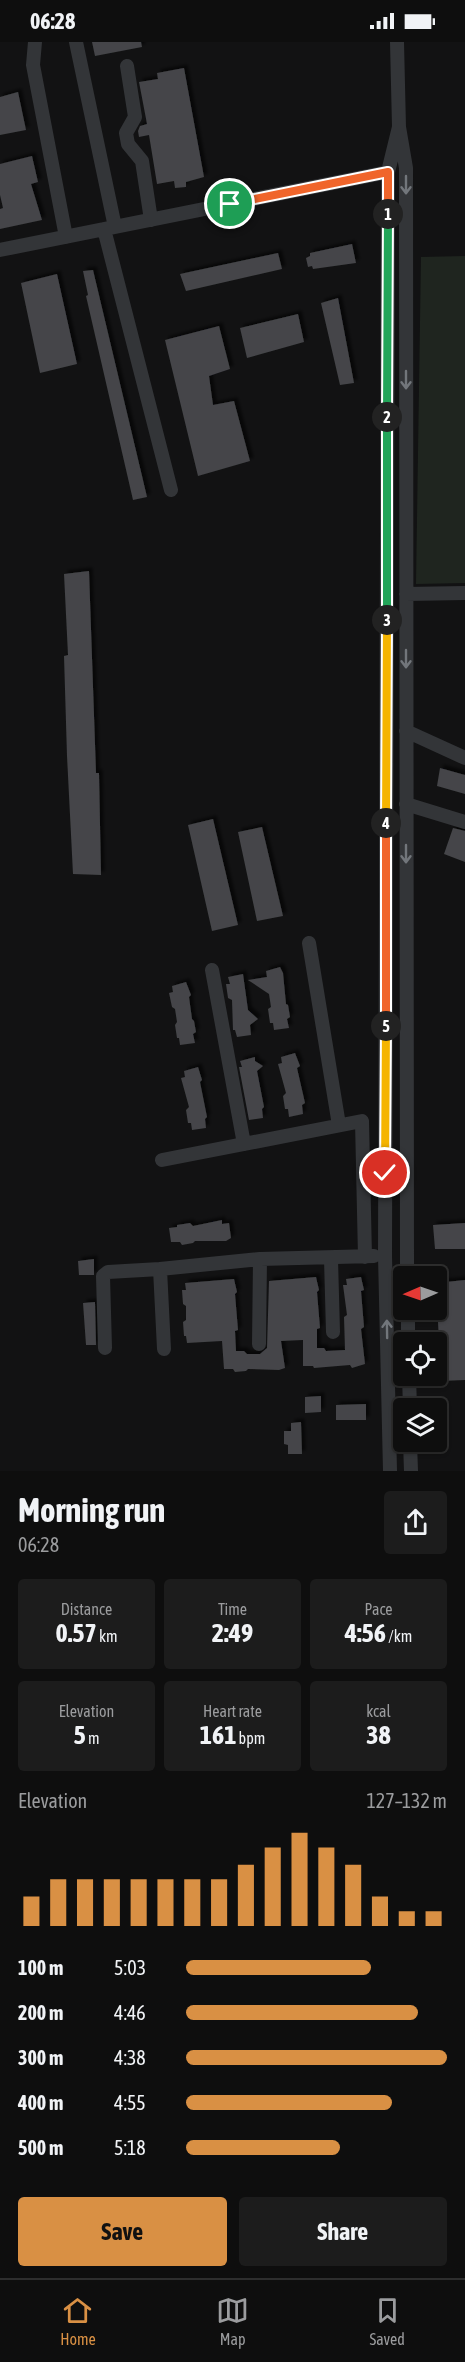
<!DOCTYPE html>
<html lang="en">
<head>
<meta charset="utf-8">
<style>
	:root { --surface:#0e0e0e; --page:#1c1c1c; --text:#f1f3f6; --muted:#9b9c9e; --line:#2e2e2e; --accent:#d99044 }
	body { margin:0; font-family:"Asap Condensed",sans-serif; background:var(--page); color:var(--text); height:100vh; display:flex; flex-direction:column; font-size:22px; white-space:nowrap }
	* { box-sizing:border-box; margin:0 }
	p { font-size:20px; color:var(--muted) }
	.icon { flex:none; width:33px; height:33px; fill:none; stroke:currentColor; stroke-width:2; stroke-linecap:round; stroke-linejoin:round }
	.map { position:relative; height:1429px; overflow:hidden }
	.drawer { display:flex; flex-direction:column; background:var(--surface); flex:1 }
	.drawer>* { flex:none }
	.needle { width:39px; rotate:268deg }
	.buttons { position:absolute; left:393px; top:1224px; display:grid; gap:12px }
	.buttons a { display:grid; place-items:center; width:54px; height:54px; border-radius:6px; background:var(--surface); box-shadow:0 2px 4px #0004,0 0 0 2px var(--line); font-size:30px }
	.pin { position:absolute; display:grid; place-items:center; width:51px; height:51px; color:#fff; margin:-26px; border:3px solid #fff; border-radius:50%; box-shadow:0 2px 6px #0007 }
	.km { position:absolute; width:30px; height:30px; margin:-15px; border-radius:50%; background:#222; color:#fff; font-size:16px; line-height:30px; text-align:center }
	.round { display:grid; place-items:center; flex:none; width:63px; height:63px; border-radius:6px; background:var(--page) }
	.overview { display:flex; align-items:center; justify-content:space-between; height:102px; padding:0 18px }
	h1 { font-size:33px; font-weight:700; line-height:45px }
	.figures { display:grid; grid-template-columns:repeat(3,1fr); gap:9px; height:102px; padding:6px 18px }
	.figures div { display:grid; align-content:center; border-radius:6px; background:var(--page); text-align:center }
	.figures b { font-size:26px; font-weight:700 }
	.figures small { font-size:16px; font-weight:400 }
	.figures p { font-size:16px }
	.chart { height:168px; padding:12px 18px }
	.chart p { display:flex; justify-content:space-between }
	.chart svg { width:100%; height:108px; margin-top:6px; stroke:var(--accent); stroke-width:6 }
	.cta { display:flex; gap:12px; margin-top:auto; padding:12px 18px }
	.cta a { flex:1; height:69px; border-radius:6px; background:var(--accent); color:#111; font-size:24px; font-weight:700; line-height:69px; text-align:center }
	.cta a+a { background:var(--page); color:var(--text) }
	ul { padding:0 18px; list-style:none; font-size:20px }
	li { display:grid; grid-template-columns:96px 72px 1fr; align-items:center; height:45px }
	li i { height:15px; border-radius:8px; background:var(--accent) }
	.status { display:flex; justify-content:space-between; align-items:center; height:42px; padding:0 30px; background:var(--surface); direction:ltr }
	.status svg { height:16px; fill:currentColor }
	.dock { display:flex; justify-content:space-around; align-items:center; height:84px; border-top:2px solid var(--line); background:var(--surface); font-size:16px; color:var(--muted) }
	.dock a { display:grid; justify-items:center; gap:3px }
	.dock .on { color:var(--accent) }
	.map>svg:first-child { display:block }
	.green { fill:#1f251f }
	.building { fill:#444548; filter:url(#shadow) }
	.lines { fill:none; stroke-linecap:round; stroke-linejoin:round }
	.minor { stroke:#333538; stroke-width:14 }
	.oneway { stroke:#72767b }
	.split-1-casing { stroke:#fff; stroke-width:12 }
	.split-2-casing { stroke:#fff; stroke-width:12 }
	.split-3-casing { stroke:#fff; stroke-width:12 }
	.split-4-casing { stroke:#fff; stroke-width:12 }
	.split-5-casing { stroke:#fff; stroke-width:12 }
	.split-6-casing { stroke:#fff; stroke-width:12 }
	.split-1 { stroke:#f0652b; stroke-width:8 }
	.split-2 { stroke:#22a559; stroke-width:8 }
	.split-3 { stroke:#22a559; stroke-width:8 }
	.split-4 { stroke:#f5b400; stroke-width:8 }
	.split-5 { stroke:#f0652b; stroke-width:8 }
	.split-6 { stroke:#f5b400; stroke-width:8 }
</style>
</head>
<body>
<div class="status"><b>06:28</b><svg viewBox="0 0 49 12"><path d="M0 12V9h3v3zM5 12V6h3v6zM10 12V3h3v9zM15 12V0h3v12zM26 1h20v11H26zM47 4h2v5h-2z"/></svg></div>
<div class="map">
<svg width="465" height="1429" viewBox="0 0 465 1429">
	<defs>
		<filter id="shadow"><feDropShadow dx="3.5" dy="-3.5" stdDeviation="1.5" flood-color="#0009"/></filter>
	</defs>
	<rect width="100%" height="100%" fill="#121213"/>
	<path class="green" d="M465 214V541L416 542 421 215Z"/>
	<path class="building" d="M92 0H141L142 5 95 14Z
		M184 26 204 135 186 140V145L175 146 174 139 157 142 149 93 139 95 138 89 140 84 147 82 139 40 158 37 157 31Z
		M18 50 26 88 0 93V55Z
		M32 114 38 140 31 142 42 178 0 187V167L3 166 0 153V122Z
		M352 202 356 221 313 227 312 224 308 225 306 216 310 214V211Z
		M278 211 282 227 186 249 180 232Z
		M93 228 147 455 133 458 86 254 88 253 83 229Z
		M57 232 77 322 40 331 21 241Z
		M338 256 354 341 340 343 321 261Z
		M298 272 304 300 247 316 240 286Z
		M219 284 230 327 209 334 213 363 234 359 250 419 198 434 165 298Z
		M89 529 96 731H99L101 833 73 832 67 714 64 614 68 613 64 532Z
		M440 726 465 733V752L437 744Z
		M213 777 238 883 212 889 188 783Z
		M262 785 283 874 257 879 238 790Z
		M453 786 465 789V820L444 812Z
		M280 925 283 931 286 962 288 963 290 975 287 977 289 986 274 988 273 981H270L268 967 271 965 269 952 248 938 267 935 266 929Z
		M243 932 248 968 258 977 250 983 251 993 237 995 235 988H233L232 958 228 956 226 942H230L228 935Z
		M186 940 191 953 189 955 192 977 194 979 196 990 193 992 195 1001 180 1003 179 996H177L175 983 177 980 175 967 172 965 169 951 173 950 172 944Z
		M295 1011 300 1024 297 1026 305 1061 302 1063 303 1072 289 1075 288 1067H285L283 1054 286 1051 278 1022 282 1021 281 1015Z
		M255 1015V1019L263 1024 257 1029 264 1065 262 1067 263 1076 249 1078 239 1025H242L240 1019Z
		M198 1025 202 1038 200 1040 207 1075 205 1077 206 1086 192 1088 191 1081H188L186 1068 189 1065 181 1036 185 1035 184 1029Z
		M222 1178V1182L229 1181 231 1196 226 1199H195L193 1201 182 1203 180 1200H171L169 1186 177 1185V1183L190 1181 193 1184Z
		M465 1181V1207H435L433 1183Z
		M94 1217V1233H79L78 1219Z
		M316 1235 319 1248 317 1250 320 1286 317 1287V1306H324L326 1309 345 1308 344 1275 347 1273 343 1243H347L346 1237 361 1235 364 1248 361 1249 364 1285 361 1287 365 1322 352 1326 350 1323 314 1326 313 1324H303V1298L281 1299 285 1326 279 1328 248 1327 246 1329 235 1330 233 1327H224L222 1299 187 1301 186 1294H184L183 1280 186 1278V1264L183 1262 182 1248H186L185 1241 234 1237 237 1250 235 1252 238 1288 235 1289 236 1309H244L247 1312H260L267 1306 269 1239Z
		M465 1238V1338L441 1339 436 1241Z
		M95 1260 96 1303H86L83 1261Z
		M321 1354V1370L305 1371V1355Z
		M366 1362V1378H336V1363Z
		M301 1380 302 1412H288V1403L284 1402V1389H291V1381Z"/>
	<g class="lines">
		<path class="minor" d="M35 0 33 23 66 195
			M76 0 115 185
			M397 0 399 85 406 126 407 1234
			M127 24 135 75 126 91 128 102 142 119 151 178
			M104 187 171 448
			M0 208 388 130
			M406 552 465 551
			M406 689 465 716
			M406 762 465 780
			M309 901 339 1083
			M212 928 244 1102
			M162 1118 362 1079 365 1215
			M331 1217 333 1290
			M408 1268V1300
			M259 1302 260 1217
			M105 1306 103 1234 108 1230 160 1227
			M164 1307 160 1227 260 1217 374 1214
			M409 1334 410 1366
			M410 1400 411 1429
			M390 1429 385 1214 388 130 399 85"/>
	</g>
	<defs><path id="oneway-shaft" d="M-6 0H5M1.5-3L5.5 0L1.5 3" fill="none" stroke-width="1.6" stroke-linecap="round" stroke-linejoin="round" transform="scale(1.5)"/></defs>
	<g class="oneway">
		<use href="#oneway-shaft" transform="translate(406 143) rotate(90)"/>
		<use href="#oneway-shaft" transform="translate(406 338) rotate(90)"/>
		<use href="#oneway-shaft" transform="translate(406 617) rotate(90)"/>
		<use href="#oneway-shaft" transform="translate(406 812) rotate(90)"/>
		<use href="#oneway-shaft" transform="translate(387 1287) rotate(-91)"/>
	</g>
	<g class="lines">
		<defs>
			<path id="split-1" d="M230 162 388 130V172"/>
			<path id="split-2" d="M387 375 388 172"/>
			<path id="split-3" d="M387 578V375"/>
			<path id="split-4" d="M386 781 387 578"/>
			<path id="split-5" d="M386 984V781"/>
			<path id="split-6" d="M385 1131 386 984"/>
		</defs>
		<use href="#split-1" class="split-1-casing"/>
		<use href="#split-2" class="split-2-casing"/>
		<use href="#split-3" class="split-3-casing"/>
		<use href="#split-4" class="split-4-casing"/>
		<use href="#split-5" class="split-5-casing"/>
		<use href="#split-6" class="split-6-casing"/>
		<use href="#split-1" class="split-1"/>
		<use href="#split-2" class="split-2"/>
		<use href="#split-3" class="split-3"/>
		<use href="#split-4" class="split-4"/>
		<use href="#split-5" class="split-5"/>
		<use href="#split-6" class="split-6"/>
	</g>
</svg>
<div class="buttons">
<a><svg class="needle" viewBox="-14 -14 28 28"><path d="M0-13l5 13h-10z" fill="#e53935"/><path d="M0 13l5-13h-10z" fill="#9b9c9e"/></svg></a>
<a><svg class="icon" aria-label="locate" viewBox="0 0 24 24"><circle cx="12" cy="12" r="6"/><path d="M12 2v4M12 18v4M2 12h4M18 12h4"/></svg></a>
<a><svg class="icon" aria-label="layers" viewBox="0 0 24 24"><path d="M12 4l9 5-9 5-9-5zM3 14l9 5 9-5"/></svg></a>
</div>
<div class="pin" style="left:230px;top:162px;background:#1e9e55"><svg class="icon" aria-label="arrive" viewBox="0 0 24 24"><path d="M6 21V4h12l-3 4 3 4H6"/></svg></div>
<div class="pin" style="left:385px;top:1131px;background:#d93025"><svg class="icon" aria-label="check" viewBox="0 0 24 24"><path d="M5 12l5 5 9-10"/></svg></div>
<b class="km" style="left:388px;top:172px">1</b>
<b class="km" style="left:387px;top:375px">2</b>
<b class="km" style="left:387px;top:578px">3</b>
<b class="km" style="left:386px;top:781px">4</b>
<b class="km" style="left:386px;top:984px">5</b>
</div>
<section class="drawer">
<div class="overview"><div><h1>Morning run</h1><p>06:28</p></div><a class="round"><svg class="icon" aria-label="share" viewBox="0 0 24 24"><path d="M12 15V3M7 8l5-5 5 5M5 13v7h14v-7"/></svg></a></div>
<div class="figures">
<div><p>Distance</p><b>0.57<small> km</small></b></div>
<div><p>Time</p><b>2:49</b></div>
<div><p>Pace</p><b>4:56<small> /km</small></b></div>
</div>
<div class="figures">
<div><p>Elevation</p><b>5<small> m</small></b></div>
<div><p>Heart rate</p><b>161<small> bpm</small></b></div>
<div><p>kcal</p><b>38</b></div>
</div>
<div class="chart"><p><span>Elevation</span>127–132 m</p>
<svg viewBox="0 0 160 44" preserveAspectRatio="none"><path d="M5 44V32M15 44V25M25 44V25M35 44V25M45 44V25M55 44V25M65 44V25M75 44V25M85 44V19M95 44V12M105 44V6M115 44V12M125 44V19M135 44V32M145 44V38M155 44V38"/></svg>
</div>
<ul>
<li><b>100 m</b>5:03<i style="width:71%"></i></li>
<li><b>200 m</b>4:46<i style="width:89%"></i></li>
<li><b>300 m</b>4:38<i style="width:100%"></i></li>
<li><b>400 m</b>4:55<i style="width:79%"></i></li>
<li><b>500 m</b>5:18<i style="width:59%"></i></li>
</ul>
<div class="cta"><a>Save</a><a>Share</a></div>
</section>
<nav class="dock">
<a class="on"><svg class="icon" aria-label="home" viewBox="0 0 24 24"><path d="M3 11l9-7 9 7M6 9v11h12V9"/></svg>Home</a>
<a><svg class="icon" aria-label="map" viewBox="0 0 24 24"><path d="M3 6l6-2 6 2 6-2v14l-6 2-6-2-6 2zM9 4v14M15 6v14"/></svg>Map</a>
<a><svg class="icon" aria-label="saved" viewBox="0 0 24 24"><path d="M7 4h10v16l-5-4-5 4z"/></svg>Saved</a>
</nav>
</body>
</html>
